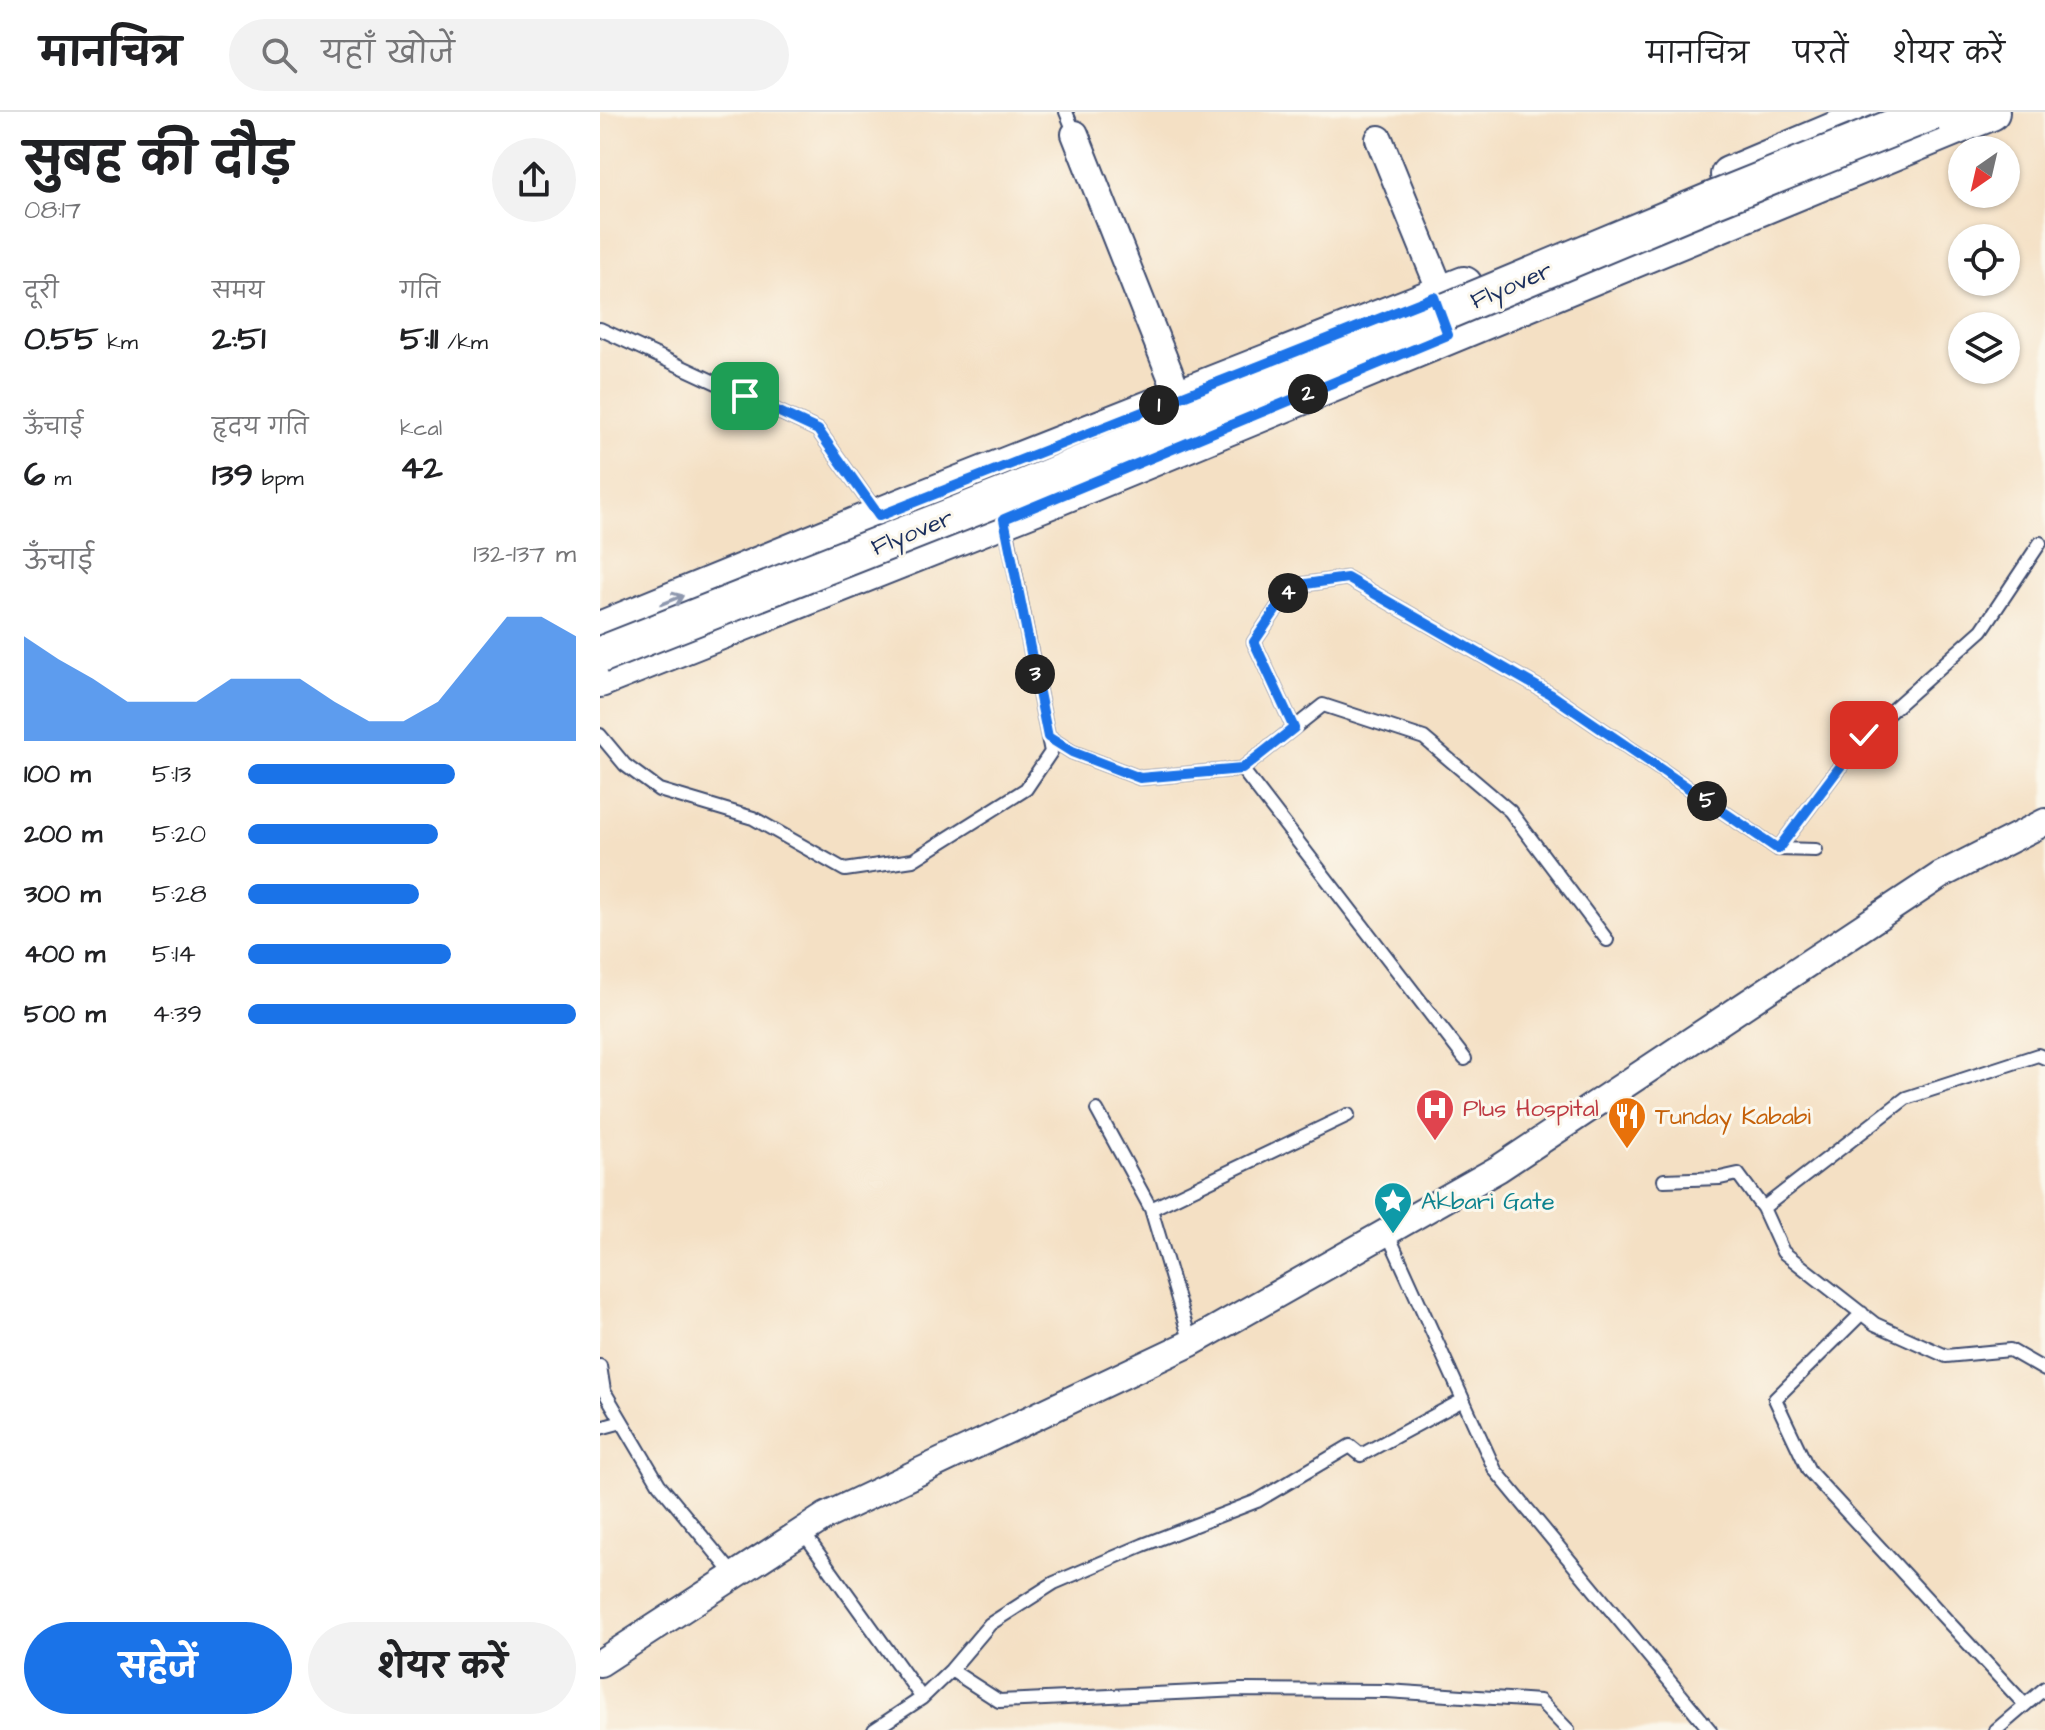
<!DOCTYPE html>
<html lang="hi">
<head>
<meta charset="utf-8">
<style>
	:root { --surface:#fff; --page:#f2f2f2; --text:#202124; --muted:#757577; --line:#e0e0e0; --accent:#1a73e8 }
	body { margin:0; font-family:"Architects Daughter","Playpen Sans Deva",sans-serif; background:var(--page); color:var(--text); height:100vh; display:flex; flex-direction:column; font-size:30px; white-space:nowrap }
	* { box-sizing:border-box; margin:0 }
	p { font-size:26px; color:var(--muted) }
	.icon { flex:none; width:44px; height:44px; fill:none; stroke:currentColor; stroke-width:2; stroke-linecap:round; stroke-linejoin:round }
	.map { position:relative; flex:1; overflow:hidden }
	.details { display:flex; flex-direction:column; background:var(--surface); width:600px }
	.details>* { flex:none }
	.needle { width:52px; rotate:214deg }
	.buttons { position:absolute; left:1348px; top:24px; display:grid; gap:16px }
	.buttons a { display:grid; place-items:center; width:72px; height:72px; border-radius:50%; background:var(--surface); box-shadow:0 2px 6px #0004; font-size:40px }
	.pin { position:absolute; display:grid; place-items:center; width:68px; height:68px; color:#fff; margin:-34px; border-radius:16px; box-shadow:0 4px 12px #0006 }
	.km { position:absolute; width:40px; height:40px; margin:-20px; border-radius:50%; background:#222; color:#fff; font-size:22px; line-height:40px; text-align:center }
	.round { display:grid; place-items:center; flex:none; width:84px; height:84px; border-radius:42px; background:var(--page) }
	.headline { display:flex; align-items:center; justify-content:space-between; height:136px; padding:0 24px }
	h1 { font-size:44px; font-weight:700; line-height:60px }
	.metrics { display:grid; grid-template-columns:repeat(3,1fr); gap:12px; height:136px; padding:8px 24px }
	.metrics div { display:grid; align-content:center }
	.metrics b { font-size:34px; font-weight:700 }
	.metrics small { font-size:22px; font-weight:400 }
	.metrics p { font-size:22px }
	.chart { height:224px; padding:16px 24px }
	.chart p { display:flex; justify-content:space-between }
	.chart svg { width:100%; height:144px; margin-top:8px; fill:var(--accent); opacity:.7 }
	.button { display:flex; gap:16px; margin-top:auto; padding:16px 24px }
	.button a { flex:1; height:92px; border-radius:48px; background:var(--accent); color:#fff; font-size:32px; font-weight:700; line-height:92px; text-align:center }
	.button a+a { background:var(--page); color:var(--text) }
	ul { padding:0 24px; list-style:none; font-size:26px }
	li { display:grid; grid-template-columns:128px 96px 1fr; align-items:center; height:60px }
	li i { height:20px; border-radius:10px; background:var(--accent) }
	header { display:flex; align-items:center; gap:48px; box-sizing:border-box; height:112px; padding:0 40px; background:var(--surface); border-bottom:2px solid var(--line) }
	header strong { font-size:38px }
	nav { display:flex; gap:44px; margin-inline-start:auto; font-size:28px }
	.search { width:560px; height:72px; background:var(--page); display:flex; align-items:center; gap:20px; box-sizing:border-box; padding:0 28px; border-radius:44px; color:var(--muted); font-size:30px }
	main { display:flex; flex:1; min-height:0 }
	.map>svg:first-child { display:block }
	.lines { fill:none; stroke-linecap:round; stroke-linejoin:round }
	.lane-casing { stroke:#3c4a6d; stroke-width:16 }
	.street-casing { stroke:#3c4a6d; stroke-width:30 }
	.secondary-casing { stroke:#3c4a6d; stroke-width:40 }
	.lane { stroke:#fff; stroke-width:12 }
	.street { stroke:#fff; stroke-width:26 }
	.secondary { stroke:#fff; stroke-width:36 }
	.secondary-bridge-casing { stroke:#3c4a6d; stroke-width:40; stroke-linecap:butt }
	.secondary-bridge { stroke:#fff; stroke-width:36 }
	.oneway { stroke:#8d97ae }
	.route-casing { stroke:#fff; stroke-width:16 }
	.route { stroke:#1a73e8; stroke-width:10 }
	.labels { text-anchor:middle; stroke-width:6; stroke-linejoin:round; paint-order:stroke }
	.street-label { font-size:24px; fill:#1b2f5e; stroke:#fbf7ec }
	.health-label { font-size:24px; fill:#be3a42; stroke:#fbf7ec; text-anchor:start }
	.food-label { font-size:24px; fill:#c56008; stroke:#fbf7ec; text-anchor:start }
	.culture-label { font-size:24px; fill:#0d838f; stroke:#fbf7ec; text-anchor:start }
</style>
</head>
<body>
<header>
<strong>मानचित्र</strong>
<div class="search"><svg class="icon" aria-label="search" viewBox="0 0 24 24"><circle cx="10" cy="10" r="6"/><path d="M15 15l6 6"/></svg>यहाँ खोजें</div>
<nav><a>मानचित्र</a><a>परतें</a><a>शेयर करें</a></nav>
</header>
<main>
<section class="details">
<div class="headline"><div><h1>सुबह की दौड़</h1><p>08:17</p></div><a class="round"><svg class="icon" aria-label="share" viewBox="0 0 24 24"><path d="M12 15V3M7 8l5-5 5 5M5 13v7h14v-7"/></svg></a></div>
<div class="metrics">
<div><p>दूरी</p><b>0.55<small> km</small></b></div>
<div><p>समय</p><b>2:51</b></div>
<div><p>गति</p><b>5:11<small> /km</small></b></div>
</div>
<div class="metrics">
<div><p>ऊँचाई</p><b>6<small> m</small></b></div>
<div><p>हृदय गति</p><b>139<small> bpm</small></b></div>
<div><p>kcal</p><b>42</b></div>
</div>
<div class="chart"><p><span>ऊँचाई</span>132–137 m</p>
<svg viewBox="0 0 160 44" preserveAspectRatio="none"><path d="M0 44V12L10 19L20 25L30 32L40 32L50 32L60 25L70 25L80 25L90 32L100 38L110 38L120 32L130 19L140 6L150 6L160 12V44z"/></svg>
</div>
<ul>
<li><b>100 m</b>5:13<i style="width:63%"></i></li>
<li><b>200 m</b>5:20<i style="width:58%"></i></li>
<li><b>300 m</b>5:28<i style="width:52%"></i></li>
<li><b>400 m</b>5:14<i style="width:62%"></i></li>
<li><b>500 m</b>4:39<i style="width:100%"></i></li>
</ul>
<div class="button"><a>सहेजें</a><a>शेयर करें</a></div>
</section>
<div class="map">
<svg width="1445" height="1618" viewBox="0 0 1445 1618">
	<rect width="100%" height="100%" fill="#fbf7ec"/>
	<filter id="ink" filterUnits="userSpaceOnUse"><feTurbulence type="fractalNoise" baseFrequency=".0125" numOctaves="2"/><feDisplacementMap in="SourceGraphic" scale="16" xChannelSelector="R" yChannelSelector="G"/><feConvolveMatrix kernelMatrix="1 2 1 2 8 2 1 2 1" color-interpolation-filters="sRGB"/></filter>
	<filter id="wash" filterUnits="userSpaceOnUse"><feTurbulence type="fractalNoise" baseFrequency=".006" numOctaves="4" result="noise"/><feDisplacementMap in="SourceGraphic" scale="32" xChannelSelector="R" yChannelSelector="G"/><feGaussianBlur stdDeviation="1.8" result="paint"/><feColorMatrix in="noise" values="0 0 0 0 0 0 0 0 0 0 0 0 0 0 0 0 0 1.4 0 .05"/><feComposite in="paint" operator="in"/></filter>
	<g filter="url(#wash)">
		<rect width="100%" height="100%" fill="#f4e0c4"/>
	</g>
	<g filter="url(#ink)">
		<g class="lines">
			<defs>
				<path id="lane" d="M466 0 475 22
					M0 217 218 318 277 401
					M694 616 654 530 692 474 747 466 950 582 1178 737 1216 738
					M0 623 25 653 59 678 153 706 245 758 313 748 426 677 451 640 405 410
					M448 625 472 640 540 666 642 657
					M1178 737 1264 623 1382 518 1440 431
					M865 947 642 657 723 593 824 626 910 699 1007 828
					M497 998 551 1097 591 1231
					M1064 1068 1120 1066 1138 1062 1163 1096 1183 1140 1275 1212 1346 1244 1410 1238 1445 1258
					M1163 1096 1306 986 1438 943 1445 946
					M551 1097 748 1003
					M787 1120 895 1358 1110 1618
					M1262 1201 1175 1287 1209 1359 1425 1593
					M0 1254 4 1279 59 1372 134 1463
					M0 1316 22 1310
					M203 1420 322 1586
					M351 1558 399 1589 641 1578 787 1579 940 1589 968 1618
					M274 1618 322 1586 351 1558 390 1512 454 1471 543 1433 657 1389 750 1334 761 1343 863 1288
					M1396 1618 1445 1576"/>
				<path id="street" d="M475 22 579 285
					M779 27 842 182
					M0 1551 226 1404 591 1231 898 1057 1341 763 1445 710"/>
				<path id="secondary" d="M1129 63 1279 0
					M0 518 304 394 864 173
					M0 567 453 387 1391 0"/>
			</defs>
			<use href="#lane" class="lane-casing"/>
			<use href="#street" class="street-casing"/>
			<use href="#secondary" class="secondary-casing"/>
			<use href="#lane" class="lane"/>
			<use href="#street" class="street"/>
			<use href="#secondary" class="secondary"/>
			<defs>
				<path id="secondary-bridge" d="M0 543 406 383 1113 88 1332 0"/>
			</defs>
			<use href="#secondary-bridge" class="secondary-bridge-casing"/>
			<use href="#secondary-bridge" class="secondary-bridge"/>
		</g>
		<defs><path id="oneway-shaft" d="M-6 0H5M1.5-3L5.5 0L1.5 3" fill="none" stroke-width="1.6" stroke-linecap="round" stroke-linejoin="round" transform="scale(2)"/></defs>
		<use class="oneway" href="#oneway-shaft" transform="translate(72 488) rotate(-22)"/>
	</g>
	<g class="lines" filter="url(#ink)">
		<defs>
			<path id="route" d="M145 284 218 318 279 404 834 185 848 223 404 407 448 625 472 640 540 666 642 657 694 616 654 530 692 474 747 466 950 582 1178 737 1264 623"/>
		</defs>
		<use href="#route" class="route-casing"/>
		<use href="#route" class="route"/>
	</g>
	<defs>
		<symbol id="hospital-pin" viewBox="-11 -11 22 30"><path d="M0 17L-7.5 6A9.5 9.5 0 1 1 7.5 6Z" fill="#e0444e" stroke="#fbf7ec"/><path d="M-5-5h3v3.5h4V-5h3V5h-3V1.5h-4V5h-3Z" fill="#fff"/></symbol>
		<symbol id="restaurant-pin" viewBox="-11 -11 22 30"><path d="M0 17L-7.5 6A9.5 9.5 0 1 1 7.5 6Z" fill="#e8710a" stroke="#fbf7ec"/><path d="M-5-6h1v4h1v-4h1v4h1v-4h1v5L-1.5 .5V6h-2V.5L-5-1ZM5-6V6H3V1.5H1.5Q1.5-4 5-6Z" fill="#fff"/></symbol>
		<symbol id="sight-pin" viewBox="-11 -11 22 30"><path d="M0 17L-7.5 6A9.5 9.5 0 1 1 7.5 6Z" fill="#0f9aa8" stroke="#fbf7ec"/><path d="M0-6L1.8-2.2L6-1.7L2.9 1.2L3.7 5.4L0 3.3L-3.7 5.4L-2.9 1.2L-6-1.7L-1.8-2.2Z" fill="#fff"/></symbol>
	</defs>
	<g fill-rule="evenodd">
		<use href="#hospital-pin" x="813" y="974" width="44" height="60"/>
		<use href="#restaurant-pin" x="1005" y="982" width="44" height="60"/>
		<use href="#sight-pin" x="771" y="1067" width="44" height="60"/>
	</g>
	<g class="labels">
		<g class="street-label">
			<text transform="translate(911 173) rotate(-23)" y="8">Flyover</text>
			<text transform="translate(312 420) rotate(-22)" y="8">Flyover</text>
		</g>
		<g class="health-label">
			<text x="863" y="1004">Plus Hospital</text>
		</g>
		<g class="food-label">
			<text x="1055" y="1012">Tunday Kababi</text>
		</g>
		<g class="culture-label">
			<text x="821" y="1097">Akbari Gate</text>
		</g>
	</g>
</svg>
<div class="buttons">
<a><svg class="needle" viewBox="-14 -14 28 28"><path d="M0-13l5 13h-10z" fill="#e53935"/><path d="M0 13l5-13h-10z" fill="#757577"/></svg></a>
<a><svg class="icon" aria-label="locate" viewBox="0 0 24 24"><circle cx="12" cy="12" r="6"/><path d="M12 2v4M12 18v4M2 12h4M18 12h4"/></svg></a>
<a><svg class="icon" aria-label="layers" viewBox="0 0 24 24"><path d="M12 4l9 5-9 5-9-5zM3 14l9 5 9-5"/></svg></a>
</div>
<div class="pin" style="left:145px;top:284px;background:#1e9e55"><svg class="icon" aria-label="arrive" viewBox="0 0 24 24"><path d="M6 21V4h12l-3 4 3 4H6"/></svg></div>
<div class="pin" style="left:1264px;top:623px;background:#d93025"><svg class="icon" aria-label="check" viewBox="0 0 24 24"><path d="M5 12l5 5 9-10"/></svg></div>
<b class="km" style="left:559px;top:293px">1</b>
<b class="km" style="left:708px;top:282px">2</b>
<b class="km" style="left:435px;top:562px">3</b>
<b class="km" style="left:688px;top:481px">4</b>
<b class="km" style="left:1107px;top:689px">5</b>
</div>
</main>
</body>
</html>
